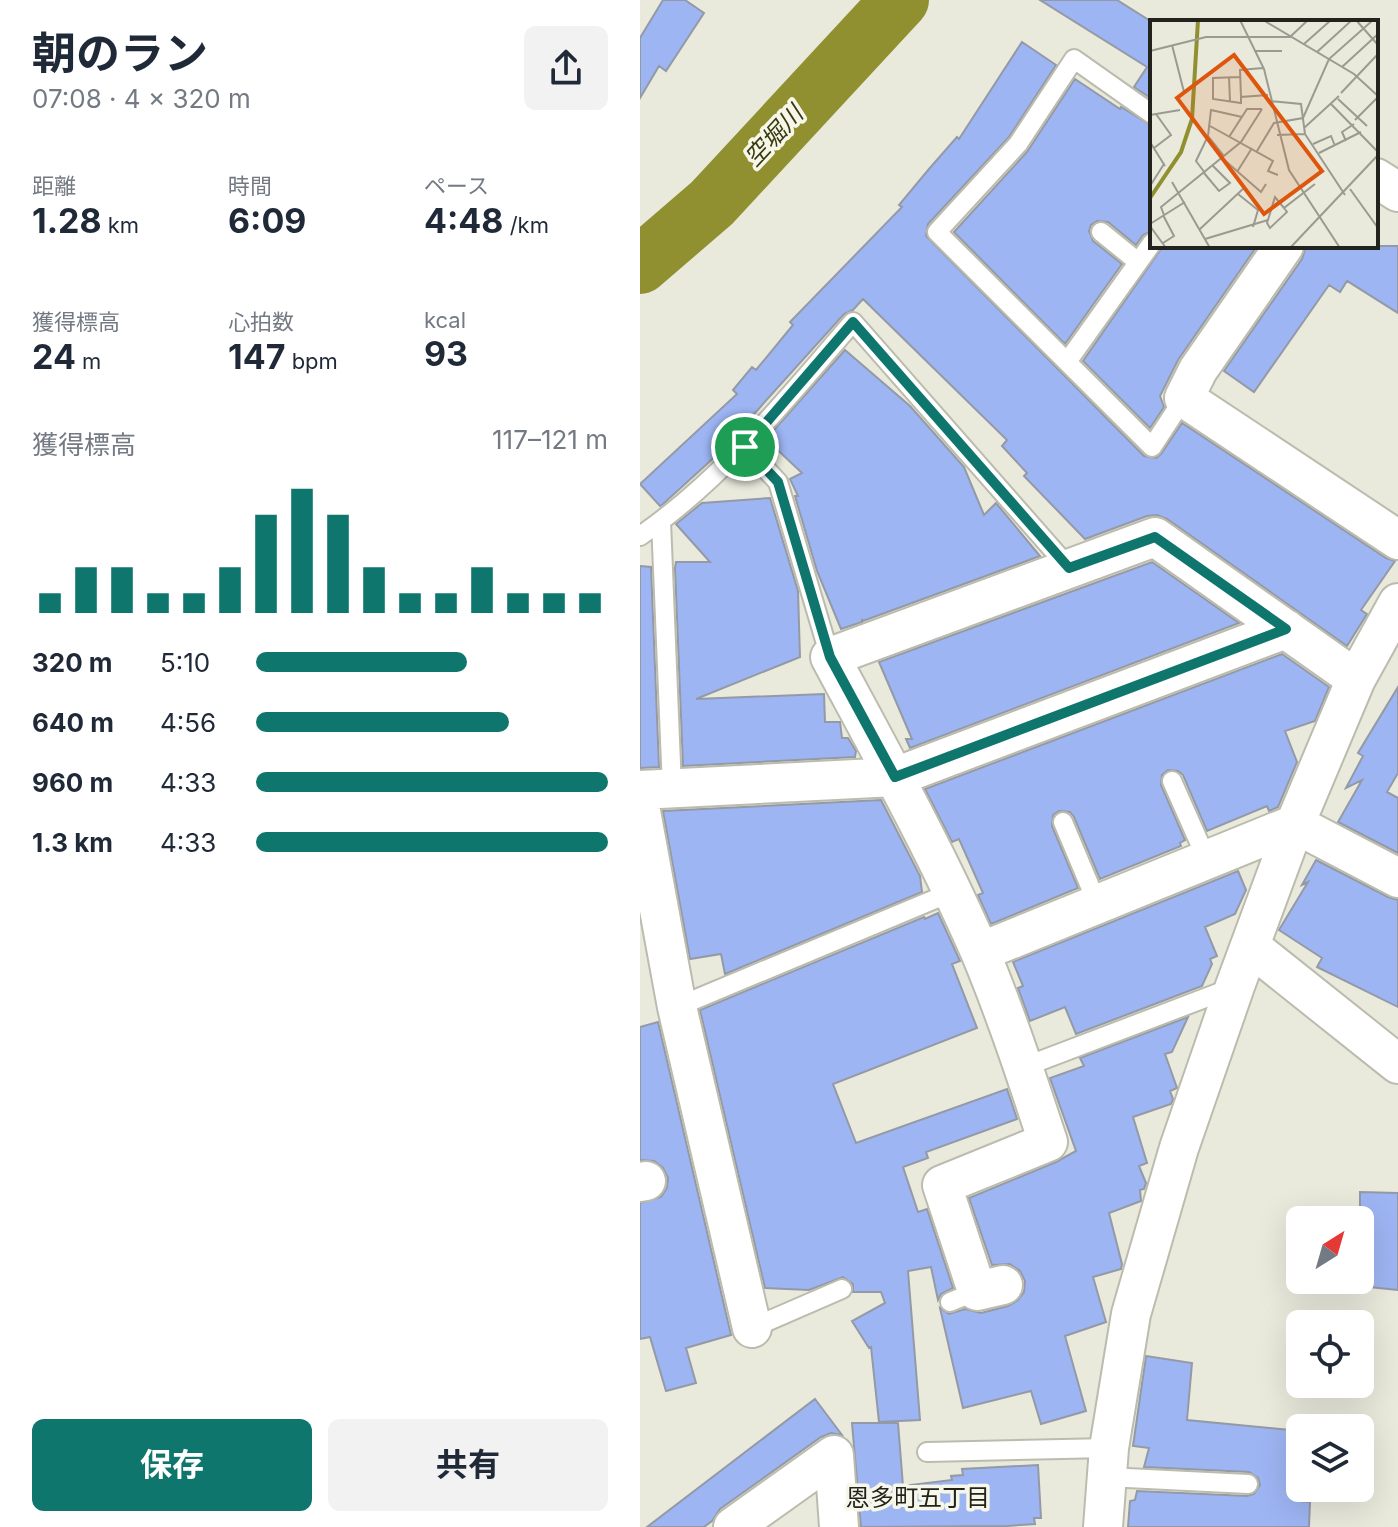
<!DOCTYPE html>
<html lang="ja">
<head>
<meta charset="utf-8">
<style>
	:root { --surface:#fff; --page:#f2f2f3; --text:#1f2937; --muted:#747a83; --accent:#0f766e }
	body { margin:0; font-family:Inter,"Noto Sans JP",sans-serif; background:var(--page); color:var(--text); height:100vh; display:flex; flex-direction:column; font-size:30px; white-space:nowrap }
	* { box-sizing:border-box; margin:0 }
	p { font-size:26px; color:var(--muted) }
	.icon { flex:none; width:44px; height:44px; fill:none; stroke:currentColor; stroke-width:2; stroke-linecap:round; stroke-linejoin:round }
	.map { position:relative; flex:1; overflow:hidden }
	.drawer { display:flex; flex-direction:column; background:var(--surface); width:640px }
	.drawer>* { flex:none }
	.needle { width:52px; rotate:37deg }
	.buttons { position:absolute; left:646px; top:1206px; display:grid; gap:16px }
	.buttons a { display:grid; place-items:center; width:88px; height:88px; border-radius:12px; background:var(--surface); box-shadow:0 8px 32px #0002; font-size:40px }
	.pin { position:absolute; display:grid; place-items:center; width:68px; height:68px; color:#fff; margin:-34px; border:4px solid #fff; border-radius:50%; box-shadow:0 2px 8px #0007 }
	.round { display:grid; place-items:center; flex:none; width:84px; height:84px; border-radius:12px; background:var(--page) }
	.head { display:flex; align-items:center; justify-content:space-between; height:136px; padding:0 32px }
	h1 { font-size:44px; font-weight:700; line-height:60px }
	.figures { display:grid; grid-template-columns:repeat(3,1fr); gap:12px; height:136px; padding:8px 32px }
	.figures div { display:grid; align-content:center }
	.figures b { font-size:34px; font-weight:700 }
	.figures small { font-size:22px; font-weight:400 }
	.figures p { font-size:22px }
	.chart { height:224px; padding:16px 32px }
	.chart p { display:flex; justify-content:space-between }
	.chart svg { width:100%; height:144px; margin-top:8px; stroke:var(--accent); stroke-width:6 }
	.primary-button { display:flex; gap:16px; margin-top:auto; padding:16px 32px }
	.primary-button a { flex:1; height:92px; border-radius:12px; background:var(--accent); color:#fff; font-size:32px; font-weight:700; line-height:92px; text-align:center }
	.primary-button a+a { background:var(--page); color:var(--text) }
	ul { padding:0 32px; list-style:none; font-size:26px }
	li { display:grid; grid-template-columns:128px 96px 1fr; align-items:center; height:60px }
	li i { height:20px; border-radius:10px; background:var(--accent) }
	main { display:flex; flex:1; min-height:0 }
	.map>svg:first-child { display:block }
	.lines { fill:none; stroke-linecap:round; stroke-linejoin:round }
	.river { stroke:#919031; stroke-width:58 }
	.building { fill:#9db5f3; stroke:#9499a6; stroke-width:2 }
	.service-casing { stroke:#bbbcae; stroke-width:22 }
	.minor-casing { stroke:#bbbcae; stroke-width:42 }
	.service { stroke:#fff; stroke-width:18 }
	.minor { stroke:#fff; stroke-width:38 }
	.route-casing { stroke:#fff; stroke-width:16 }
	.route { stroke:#0f766e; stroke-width:10 }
	.labels { text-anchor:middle; stroke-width:7; stroke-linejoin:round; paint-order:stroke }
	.water-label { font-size:24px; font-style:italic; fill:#393911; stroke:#f7f7e9 }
	.neighbourhood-label { font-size:24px; fill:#23231e; stroke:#f7f7e9 }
	.inset-river { fill:none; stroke:#919031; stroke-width:4 }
	.inset-road { fill:none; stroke:#9a9a90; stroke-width:2 }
	.view { fill:#de560d; fill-opacity:0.15; stroke:#de560d; stroke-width:4 }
	.inset-edge { fill:none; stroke:#23231e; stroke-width:4 }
</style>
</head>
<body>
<main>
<section class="drawer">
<div class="head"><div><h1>朝のラン</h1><p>07:08 · 4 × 320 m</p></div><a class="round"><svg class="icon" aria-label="share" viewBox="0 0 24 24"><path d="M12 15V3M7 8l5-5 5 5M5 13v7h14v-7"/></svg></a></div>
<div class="figures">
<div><p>距離</p><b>1.28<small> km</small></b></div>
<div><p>時間</p><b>6:09</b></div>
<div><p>ペース</p><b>4:48<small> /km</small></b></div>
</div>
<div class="figures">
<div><p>獲得標高</p><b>24<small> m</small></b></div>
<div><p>心拍数</p><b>147<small> bpm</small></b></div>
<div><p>kcal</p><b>93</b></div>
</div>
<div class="chart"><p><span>獲得標高</span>117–121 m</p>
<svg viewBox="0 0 160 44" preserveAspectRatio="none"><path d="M5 44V38M15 44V30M25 44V30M35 44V38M45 44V38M55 44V30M65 44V14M75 44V6M85 44V14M95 44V30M105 44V38M115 44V38M125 44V30M135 44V38M145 44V38M155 44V38"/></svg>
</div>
<ul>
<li><b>320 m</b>5:10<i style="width:60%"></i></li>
<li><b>640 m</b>4:56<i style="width:72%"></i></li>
<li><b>960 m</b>4:33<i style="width:100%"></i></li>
<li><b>1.3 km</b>4:33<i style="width:100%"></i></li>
</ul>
<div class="primary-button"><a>保存</a><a>共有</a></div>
</section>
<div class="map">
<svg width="758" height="1527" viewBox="0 0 758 1527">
	<rect width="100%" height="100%" fill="#e9eadc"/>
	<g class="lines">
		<path class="river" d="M0 265 72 203 260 0"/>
	</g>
	<path class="building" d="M23 0H45L64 13 26 71 19 66 0 98V38Z
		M400 0H477L512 22V99L494 87 507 67Z
		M382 42 416 65 369 137 288 224 286 236 504 456 516 458 521 454 542 423 746 558 755 561 721 610 727 614 707 646 527 519 517 515 507 516 445 539 384 476 387 473 362 446 367 440 223 299 213 310 204 314 78 454 23 504 20 506 0 484 97 394 93 390 112 367 116 370 153 325 150 322 262 207 259 205 289 169 317 137 319 139Z
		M435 79 480 109 481 107 512 126V231L503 235 496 245 468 222 457 221 451 225 449 231 453 241 482 264 425 344 314 232 387 152Z
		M523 246H617L538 360 520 396 524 407 510 428 443 361Z
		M666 246H758V313L707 281 700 292 689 285 614 392 584 371 662 259Z
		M205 350 270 406 324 467 344 515 356 503 400 556 223 621 222 619V622L201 629 177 571 155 496H158L150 479 162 473 126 439Z
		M130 498 158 591 160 657 56 699 184 694 185 722H200L202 738H208L216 751 215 757 43 766 35 568 36 562H70L36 524 62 503Z
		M512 562 599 623 270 748 266 739H272L239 662Z
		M0 566 11 567 19 767 0 768Z
		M642 654 689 687 675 721 645 731 657 762 638 807 629 811 627 806 567 831 543 775 538 771 528 770 522 775 521 785 545 840 540 843 541 846 460 879 434 817 430 812 419 811 413 815 412 826 438 888 351 924 338 895 343 893 319 839 312 842 285 789Z
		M758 687V773L747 792 758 798V853L698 822 722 780 706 788 723 756 718 753Z
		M241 800 280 876 282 892 85 974 81 954 50 959 23 811Z
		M676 860 748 897 758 900V1007L677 967 682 958 639 930 668 882 662 885Z
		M598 871 606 890 595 914 565 927 577 956 570 959 572 964 562 986 436 1034 425 1007 390 1021 378 988 383 986 373 962Z
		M298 913 320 961 312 964 337 1028 193 1084 216 1143 367 1089 377 1119 286 1152 288 1158 263 1167 278 1212 287 1209 313 1288 301 1294 298 1300 291 1267 268 1271 280 1420 239 1422 231 1347 229 1348 212 1321 245 1303 241 1292H213V1284L203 1277 169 1290 125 1288 60 1010 284 917 285 919Z
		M548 1017 532 1052 525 1054 537 1088 530 1091 533 1099 531 1104 493 1117 507 1163 499 1166 506 1183 504 1189 500 1190 501 1201 469 1213 482 1264 481 1269 453 1277 466 1322 425 1336 446 1411 401 1424 391 1391 323 1408 300 1308 309 1314 325 1309 341 1313 368 1306 378 1300 384 1292 385 1281 380 1271 370 1264 352 1265 329 1198 416 1162 436 1151 410 1078 444 1066 440 1058Z
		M18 1022 91 1335 46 1348 56 1383 26 1391 10 1337 0 1339V1203L21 1197 27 1188 28 1178 23 1168 14 1161 0 1160V1027Z
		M720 1192 758 1193V1290L720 1286Z
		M506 1356 552 1363 547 1420 660 1431V1501L670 1502 669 1527H488L490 1501 495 1500 497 1491 607 1496 614 1494 620 1485 618 1478 609 1472 504 1467 509 1448 493 1446Z
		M175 1399 202 1435 191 1433 181 1437 80 1509 72 1521 64 1527H7Z
		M212 1423H258L263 1486 312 1480 311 1476 323 1475 322 1469 398 1465 401 1518H394L395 1524 367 1526 221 1527Z"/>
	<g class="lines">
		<defs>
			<path id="service" d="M512 114 434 59 378 144 297 232 512 447 544 398
				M461 232 498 262
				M427 362 512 243
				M105 447 138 482 190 657
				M21 521 32 788
				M0 536C84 478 147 398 213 322L429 568
				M532 781 567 860
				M423 822 457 903
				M37 1007 312 892
				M384 1067 594 987
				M310 1302 337 1291
				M112 1328 202 1289
				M287 1452 469 1448
				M467 1477 608 1484"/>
			<path id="minor" d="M736 178 758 192
				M644 246 558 370 544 398 758 540
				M0 790 255 777 646 629
				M0 806 37 1007 112 1328
				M610 946 758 1064
				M340 952 655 824 758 878
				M0 1182 6 1181
				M363 1285 337 1291 302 1185 408 1142C387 1078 366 1014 340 952 296 851 242 754 190 657L515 537 716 679
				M93 1527 194 1455 199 1527
				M463 1527 469 1448 491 1314 539 1148 595 986 655 824 716 679 758 603"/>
		</defs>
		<use href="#service" class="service-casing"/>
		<use href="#minor" class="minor-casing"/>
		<use href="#service" class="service"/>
		<use href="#minor" class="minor"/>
	</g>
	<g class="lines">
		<defs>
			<path id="route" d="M213 322 429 568 515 537 646 629 255 777 190 657 138 482 105 447Z"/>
		</defs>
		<use href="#route" class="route-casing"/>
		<use href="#route" class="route"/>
	</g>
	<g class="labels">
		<g class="water-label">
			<text transform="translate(134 136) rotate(-47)" y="8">空堀川</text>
		</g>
		<g class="neighbourhood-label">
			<text x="278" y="1506">恩多町五丁目</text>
		</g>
	</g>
	<g transform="translate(510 20)">
		<rect width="228" height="228" fill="#e9eadc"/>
		<path class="inset-river" d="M0 178 31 132 42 99 48 0"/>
		<path class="inset-road" d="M90 0 114 49 139 150 190 228M113 0 204 54 228 76M206 0 228 25M154 24 181 0M22 25 34 72M0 31 56 17H140L158 0M104 31H132M167 32 202 0M192 47 228 14M79 57 80 81M90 57 63 58V79L91 83V77L118 75M191 73 228 34M91 77 90 50 113 48M188 79 217 106M119 81 151 84 155 114 195 175M181 84 228 132M0 95 30 90M205 100 228 77M60 106 123 141 118 151 128 155M154 108 189 76M127 115 155 114M58 116 74 136M79 117 97 89H112M196 121 192 112 204 104M0 122 15 146M163 124 181 116 185 126M4 128 21 115 6 94M107 131 124 103 153 98 179 39 223 0M169 133 211 112M72 138 111 172 116 164M87 152 102 128M54 153 69 171 80 163 63 146M55 153 46 141 58 116 61 90 92 97M22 162 60 228M0 166 14 144M200 169 228 208M88 174 108 190 103 207M134 188 125 177 117 203 120 208 137 192 134 188 165 164M13 195 24 216 13 223M14 195 11 187 91 122 112 89M0 204 35 182M0 206 16 228M50 209 95 167M55 219 118 200M140 228 228 135"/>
		<path class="view" d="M84 35 172 151 114 194 27 78Z"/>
		<rect width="228" height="228" class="inset-edge"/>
	</g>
</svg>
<div class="buttons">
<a><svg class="needle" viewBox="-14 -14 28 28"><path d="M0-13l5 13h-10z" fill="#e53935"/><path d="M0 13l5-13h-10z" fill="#747a83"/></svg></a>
<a><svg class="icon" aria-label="locate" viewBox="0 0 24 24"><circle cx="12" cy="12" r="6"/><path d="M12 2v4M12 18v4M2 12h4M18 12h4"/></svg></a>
<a><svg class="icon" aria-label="layers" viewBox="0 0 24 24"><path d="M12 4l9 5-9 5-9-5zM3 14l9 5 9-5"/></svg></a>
</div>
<div class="pin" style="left:105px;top:447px;background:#1e9e55"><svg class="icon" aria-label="arrive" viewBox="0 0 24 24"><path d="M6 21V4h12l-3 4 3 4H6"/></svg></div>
</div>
</main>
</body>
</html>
